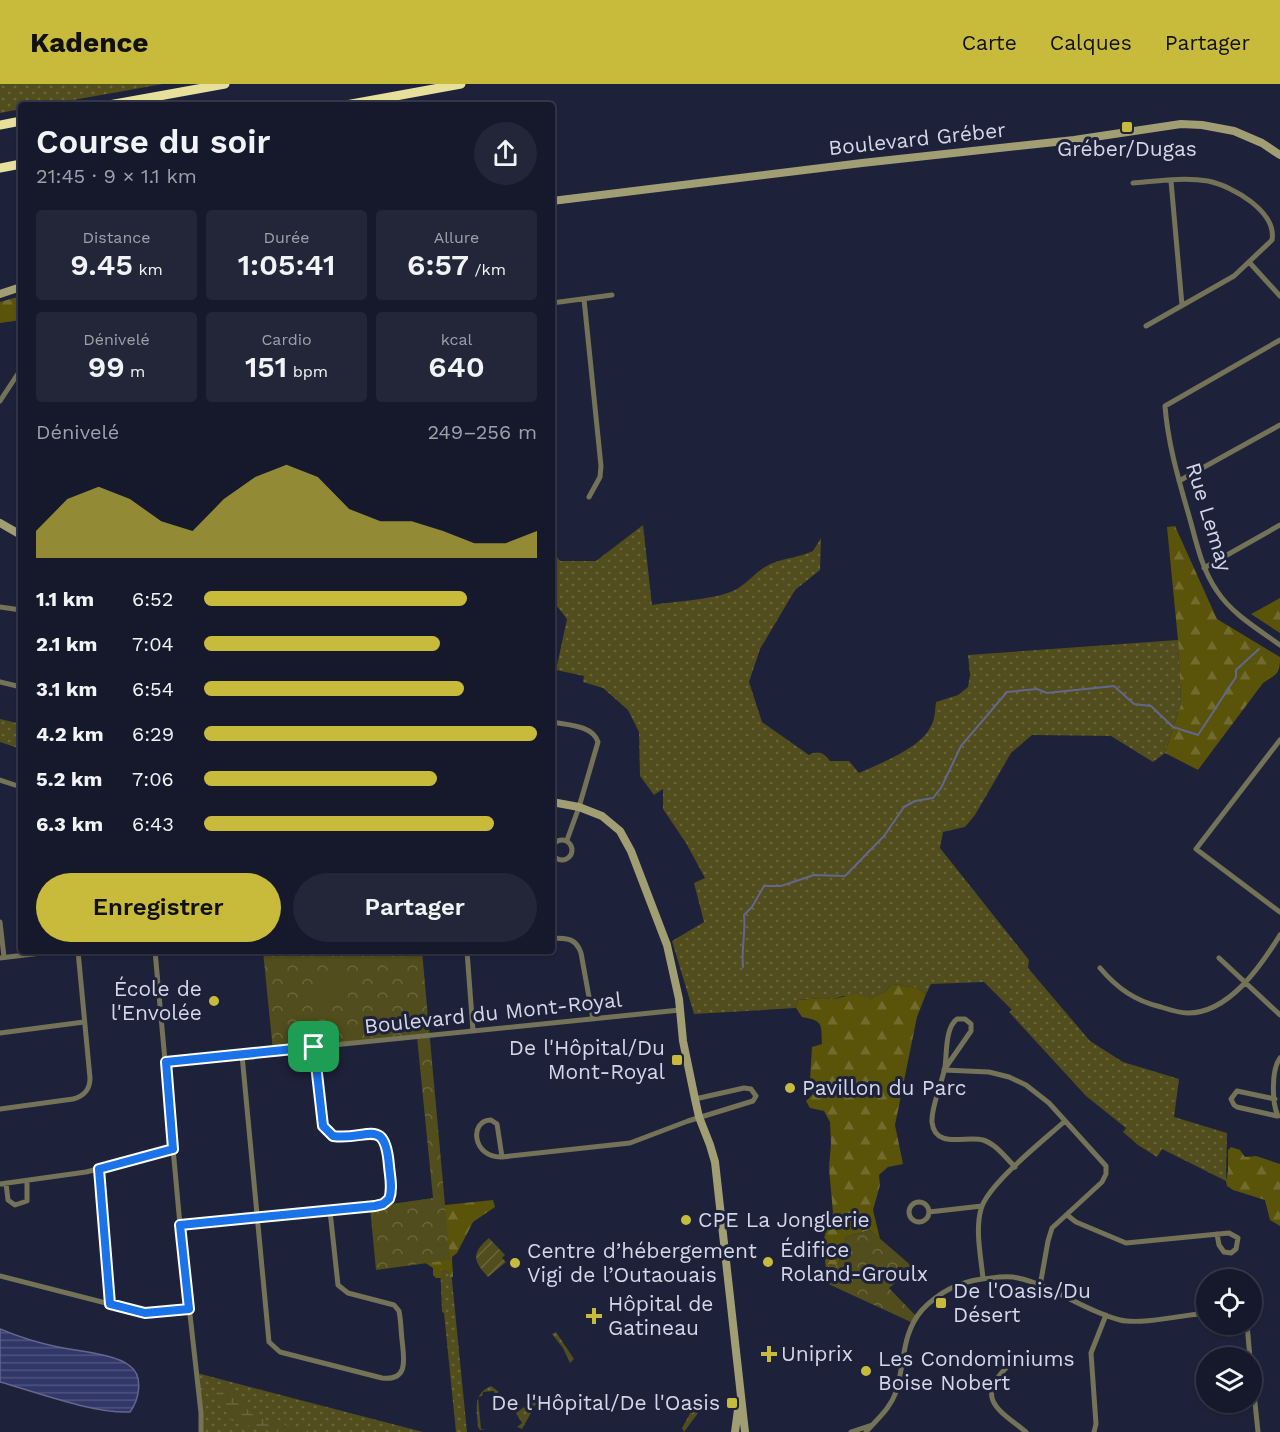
<!DOCTYPE html>
<html lang="fr">
<head>
<meta charset="utf-8">
<style>
	:root { --surface:#16192c; --page:#232638; --text:#f1f3f6; --muted:#9ea0a9; --line:#353848; --accent:#c8bb3b }
	body { margin:0; font-family:"Work Sans",sans-serif; background:var(--page); color:var(--text); height:100vh; display:flex; flex-direction:column; font-size:22px; white-space:nowrap }
	* { box-sizing:border-box; margin:0 }
	p { font-size:20px; color:var(--muted) }
	.icon { flex:none; width:33px; height:33px; fill:none; stroke:currentColor; stroke-width:2; stroke-linecap:round; stroke-linejoin:round }
	.map { position:relative; flex:1; overflow:hidden }
	.drawer { position:absolute; left:18px; top:18px; width:537px; height:852px; display:flex; flex-direction:column; background:var(--surface); border-radius:6px; box-shadow:0 2px 4px #0004,0 0 0 2px var(--line) }
	.drawer>* { flex:none }
	.controls { position:absolute; left:1196px; top:1185px; display:grid; gap:12px }
	.controls a { display:grid; place-items:center; width:66px; height:66px; border-radius:50%; background:var(--surface); box-shadow:0 2px 4px #0004,0 0 0 2px var(--line); font-size:30px }
	.pin { position:absolute; display:grid; place-items:center; width:51px; height:51px; color:#fff; margin:-26px; border-radius:12px; box-shadow:0 3px 9px #0006 }
	.round { display:grid; place-items:center; flex:none; width:63px; height:63px; border-radius:32px; background:var(--page) }
	.overview { display:flex; align-items:center; justify-content:space-between; height:102px; padding:0 18px }
	h1 { font-size:33px; font-weight:600; line-height:45px }
	.figures { display:grid; grid-template-columns:repeat(3,1fr); gap:9px; height:102px; padding:6px 18px }
	.figures div { display:grid; align-content:center; border-radius:6px; background:var(--page); text-align:center }
	.figures b { font-size:30px; font-weight:600 }
	.figures small { font-size:16px; font-weight:400 }
	.figures p { font-size:16px }
	.chart { height:168px; padding:12px 18px }
	.chart p { display:flex; justify-content:space-between }
	.chart svg { width:100%; height:108px; margin-top:6px; fill:var(--accent); opacity:.7 }
	.action { display:flex; gap:12px; margin-top:auto; padding:12px 18px }
	.action a { flex:1; height:69px; border-radius:36px; background:var(--accent); color:#111; font-size:24px; font-weight:600; line-height:69px; text-align:center }
	.action a+a { background:var(--page); color:var(--text) }
	ul { padding:0 18px; list-style:none; font-size:20px }
	li { display:grid; grid-template-columns:96px 72px 1fr; align-items:center; height:45px }
	li i { height:15px; border-radius:8px; background:var(--accent) }
	header { display:flex; align-items:center; gap:36px; box-sizing:border-box; height:84px; padding:0 30px; background:var(--accent); color:#111 }
	header strong { font-size:28px }
	nav { display:flex; gap:33px; margin-inline-start:auto; font-size:21px }
	.map>svg:first-child { display:block }
	.grass { fill:url(#grass-dots) }
	.forest { fill:url(#forest-firs) }
	.wetland { fill:url(#wetland-marsh) }
	.park { fill:url(#park-crowns) }
	.garden { fill:url(#garden-furrows) }
	.pitch { fill:#514d1c }
	.water { fill:url(#water-rules); stroke:#636790; stroke-width:1.5 }
	.lines { fill:none; stroke-linecap:round; stroke-linejoin:round }
	.stream { stroke:#636790; stroke-width:2 }
	.street { stroke:#747257; stroke-width:5 }
	.secondary { stroke:#a29e73; stroke-width:8 }
	.highway { stroke:#e7e09c; stroke-width:9 }
	.route-casing { stroke:#fff; stroke-width:12 }
	.route { stroke:#1a73e8; stroke-width:8 }
	.poi-dot { fill:#c8bb3b; stroke:#1e213a; stroke-width:2 }
	.labels { text-anchor:middle; stroke-width:6; stroke-linejoin:round; paint-order:stroke }
	.street-label { font-size:21px; fill:#d4d7e8; stroke:#1e213a }
	.poi-label { font-size:21px; fill:#d4d7e8; stroke:#1e213a; text-anchor:start }
</style>
</head>
<body>
<header>
<strong>Kadence</strong>
<nav><a>Carte</a><a>Calques</a><a>Partager</a></nav>
</header>
<div class="map">
<svg width="1280" height="1348" viewBox="0 0 1280 1348">
	<defs>
		<pattern id="grass-dots" width="8" height="8" patternUnits="userSpaceOnUse" patternTransform="scale(1.5)"><rect width="8" height="8" fill="#514d1c"/><path d="M2 2h.1M6 6h.1" fill="none" stroke="#69663d" stroke-width="1.8" stroke-linecap="round"/></pattern>
		<pattern id="forest-firs" width="22" height="20" patternUnits="userSpaceOnUse" patternTransform="scale(1.5)"><rect width="22" height="20" fill="#5a530a"/><path d="M5 1l3.5 6h-7zM16 11l3.5 6h-7z" fill="#716b2e"/></pattern>
		<pattern id="wetland-marsh" width="20" height="14" patternUnits="userSpaceOnUse" patternTransform="scale(1.5)"><rect width="20" height="14" fill="#514d1c"/><path d="M1 5h8M5 5V1M11 12h8M15 12V8" fill="none" stroke="#69663d"/></pattern>
		<pattern id="park-crowns" width="20" height="18" patternUnits="userSpaceOnUse" patternTransform="scale(1.5)"><rect width="20" height="18" fill="#514d1c"/><path d="M2 6a3 3 0 1 1 6 0M12 15a3 3 0 1 1 6 0" fill="none" stroke="#69663d"/></pattern>
		<pattern id="garden-furrows" width="10" height="10" patternUnits="userSpaceOnUse" patternTransform="scale(1.5)"><rect width="10" height="10" fill="#514d1c"/><path d="M-1 1l2-2M0 10L10 0M9 11l2-2" fill="none" stroke="#69663d"/></pattern>
		<pattern id="water-rules" width="6" height="5" patternUnits="userSpaceOnUse" patternTransform="scale(1.5)"><rect width="6" height="5" fill="#32376a"/><path d="M0 2.5h6" fill="none" stroke="#4f537f"/></pattern>
	</defs>
	<rect width="100%" height="100%" fill="#1e213a"/>
	<path class="grass" d="M0 0H163L45 21H21V25L0 29Z
		M643 441 652 521C675 517 715 516 735 506 749 499 757 485 773 479 786 474 800 473 813 467L821 454 820 486 795 506 760 565 749 598 762 638 809 671C819 666 824 669 830 677H849L859 689C881 679 921 664 931 642 935 636 935 626 936 618L958 611 968 603 970 591 968 571 1178 556 1181 620 1165 669 1153 678 1111 652 1032 651 1011 669 975 731 965 743 943 748 940 764 1029 876 1028 884 1090 957 1123 978 1179 995 1174 1033 1227 1049 1226 1097 1162 1065 1157 1073 1138 1061 1123 1048 1126 1044 1086 1012 1009 928 1012 926 984 898 931 900 926 910 917 904 892 900 885 908 869 915 843 912 834 915 823 914 798 916 796 924 694 930 672 857 704 838 694 799 705 794 686 759 663 725V705L654 711 640 692 639 648 628 626 603 604 583 598 584 592 556 586 567 535 552 516V467L560 477H596Z
		M0 635 21 640V665L0 658Z
		M450 1176 467 1348H456L444 1229 442 1228 440 1177Z
		M556 1248 574 1275 570 1279 563 1264 552 1250Z
		M197 1289 423 1348H201Z
		M491 1302 499 1308 495 1310 494 1307 483 1308 482 1312 478 1313 481 1345H486L480 1346 478 1343C477 1326 472 1310 491 1302Z
		M540 1313 522 1345 517 1343 522 1339 516 1329 524 1323 527 1326 532 1322 530 1319Z
		M697 1317H699L701 1322 704 1321 684 1348 682 1344Z"/>
	<path class="forest" d="M21 212V236L0 239V218Z
		M1175 442 1217 535 1280 573C1280 590 1277 590 1263 599L1198 686 1165 669 1181 620 1178 556 1167 443Z
		M1280 514V549L1251 530Z
		M892 900 917 904 926 910 917 933 895 1041 903 1080 888 1083 879 1091 880 1101 873 1126 880 1155 870 1146 846 1153 839 1179 835 1182 830 1180 826 1184 823 1161 826 1145 833 1129 829 1084 831 1059 830 1038 824 1027 810 1024 806 1017 813 1010 810 996 812 963 822 960C821 940 824 937 802 933L796 924 798 916 823 914 834 915 855 910 869 915 885 908Z
		M1231 1063 1240 1066 1245 1073 1256 1072 1280 1080V1142L1270 1136 1265 1116 1233 1106 1227 1102 1226 1097 1228 1087V1066Z
		M493 1116 495 1123 473 1138 457 1169 452 1173 453 1193H450L449 1187 441 1185V1194H436L433 1191V1184L424 1178 442 1123 445 1121Z"/>
	<path class="wetland" d="M224 1302 255 1333 313 1348H273L232 1337 216 1310Z"/>
	<path class="park" d="M263 867H422L450 1176 376 1186 370 1123 433 1114 417 953 273 967Z
		M870 1146 914 1184 889 1204 917 1233 913 1239 824 1198 826 1184 830 1180 835 1181 839 1179 846 1153Z"/>
	<path class="garden" d="M489 1154 505 1171 502 1174 506 1178 488 1193C473 1177 471 1169 489 1154Z"/>
	<path class="pitch" d="M321 889 351 895 346 922 315 915Z"/>
	<path class="water" d="M0 1245C19 1253 38 1259 58 1263 76 1267 116 1270 130 1282 144 1292 139 1316 130 1328 95 1330 36 1308 0 1298Z"/>
	<g class="lines">
		<path class="stream" d="M743 883C741 865 746 848 744 831L752 823 764 802H781L814 791 845 792 884 752 904 723 915 717 933 714 941 704 961 662 1007 608 1037 605 1047 609 1114 602 1134 620 1151 622 1173 643 1198 651 1236 593V586L1259 565"/>
		<path class="street" d="M1171 97 1182 221
			M1133 99C1157 97 1184 93 1208 97 1233 102 1277 128 1272 156L1234 192 1146 242
			M1249 178 1280 212
			M584 215 601 382 600 393 589 413
			M552 219 612 211
			M1280 256 1165 322C1168 362 1180 400 1191 439 1197 462 1203 487 1217 507 1232 530 1258 545 1280 561
			M0 317 21 285
			M1179 397 1280 341
			M1204 484 1280 441
			M0 523 21 526
			M0 598 21 603
			M552 638C567 641 593 641 598 658L579 723 567 756
			M1280 656 1196 765 1280 828
			M0 696 21 703
			M552 766a10 10 0 1 1 20 0a10 10 0 1 1-20 0Z
			M0 838 4 873
			M552 854C567 854 576 854 581 869L593 935
			M155 867 180 1141 201 1329V1348
			M467 867 473 947
			M0 874 58 867
			M1219 874 1280 931
			M1100 884C1117 904 1135 917 1161 923 1170 926 1179 929 1188 929 1229 929 1261 882 1280 851
			M0 949 84 938
			M242 971 269 1258 280 1268 382 1294C409 1297 404 1275 402 1256 401 1247 401 1237 399 1227L394 1221 348 1209 338 1201 330 1127
			M166 978 680 926
			M944 986 989 988 1009 993 1026 1001 1049 1019 1106 1082V1090L1102 1098 1052 1144 1048 1157 1040 1202
			M944 986 971 947V940L965 935H957C945 944 947 969 945 983 942 999 931 1023 932 1038 935 1066 967 1051 983 1056 996 1060 1006 1074 1015 1083
			M1275 1015 1237 1007 1231 1015 1234 1021 1237 1023 1277 1032
			M0 1025 73 1015C84 1012 90 1006 90 994L78 867
			M1278 1032C1272 1020 1271 986 1280 974
			M502 1073 497 1040 491 1036C469 1036 472 1074 502 1073L630 1059 688 1037 753 1017 756 1012 751 1005 744 1004 695 1015
			M99 1085 110 1220
			M6 1099 8 1116 15 1121 27 1117V1097
			M0 1100 86 1088 173 1066
			M909 1128a10 10 0 1 1 20 0a10 10 0 1 1-20 0Z
			M929 1128 982 1122
			M1067 1131 1076 1138 1126 1159 1229 1149 1238 1154 1236 1165 1231 1169 1224 1168 1219 1161 1217 1150
			M180 1141 375 1122C382 1121 388 1119 391 1112 394 1101 389 1062 383 1054 364 1042 335 1064 323 1042L314 963
			M0 1192 145 1229 189 1225
			M983 1195C981 1172 975 1147 981 1125 988 1100 1044 1056 1065 1037
			M1247 1240 1250 1274
			M1251 1280 1258 1348
			M1008 1282C974 1315 999 1326 1026 1348
			M851 1348 872 1341
			M866 1348C877 1335 890 1325 896 1308 905 1280 901 1250 922 1226 938 1209 959 1198 982 1195 993 1194 1007 1191 1018 1194 1054 1202 1084 1227 1120 1236 1141 1241 1183 1231 1206 1229
			M1094 1348 1096 1340 1091 1269 1106 1231"/>
		<path class="secondary" d="M552 117 862 79 1074 56 1181 40 1202 41 1234 47 1262 59 1280 71
			M0 210 21 203
			M0 439 21 451
			M552 718 579 723 602 732 620 747 631 767 667 861 679 915 683 957 695 1015 699 1033 710 1061 715 1078 745 1348
			M735 1348 739 1318"/>
		<path class="highway" d="M109 21 225 0
			M346 21 461 0
			M0 41 21 37
			M0 84 21 80"/>
	</g>
	<g class="lines">
		<defs>
			<path id="route" d="M314 963 323 1042 333 1052C367 1057 385 1031 389 1082 390 1093 393 1105 389 1115L383 1120 375 1122 180 1141 189 1225 145 1229 110 1220 99 1085 173 1065 166 978Z"/>
		</defs>
		<use href="#route" class="route-casing"/>
		<use href="#route" class="route"/>
	</g>
	<g class="poi-dot">
		<rect x="1121" y="37" width="12" height="12" rx="3"/>
		<circle cx="214" cy="917" r="6"/>
		<rect x="671" y="970" width="12" height="12" rx="3"/>
		<circle cx="790" cy="1004" r="6"/>
		<circle cx="686" cy="1136" r="6"/>
		<circle cx="768" cy="1178" r="6"/>
		<circle cx="515" cy="1179" r="6"/>
		<rect x="935" y="1213" width="12" height="12" rx="3"/>
		<path d="M591 1223h6v6h6v6h-6v6h-6v-6h-6v-6h6z"/>
		<path d="M766 1261h6v6h6v6h-6v6h-6v-6h-6v-6h6z"/>
		<circle cx="866" cy="1287" r="6"/>
		<rect x="726" y="1313" width="12" height="12" rx="3"/>
	</g>
	<g class="labels">
		<g class="street-label">
			<text transform="translate(917 55) rotate(-6)" y="7">Boulevard Gréber</text>
			<text transform="translate(1209 433) rotate(73)" y="7">Rue Lemay</text>
			<text transform="translate(493 929) rotate(-6)" y="7">Boulevard du Mont-Royal</text>
		</g>
		<g class="poi-label">
			<text x="1127" y="72" text-anchor="middle">Gréber/Dugas</text>
			<text x="202" y="912" text-anchor="end">École de<tspan x="202" dy="24">l'Envolée</tspan></text>
			<text x="665" y="971" text-anchor="end">De l'Hôpital/Du<tspan x="665" dy="24">Mont-Royal</tspan></text>
			<text x="802" y="1011">Pavillon du Parc</text>
			<text x="698" y="1143">CPE La Jonglerie</text>
			<text x="780" y="1173">Édifice<tspan x="780" dy="24">Roland-Groulx</tspan></text>
			<text x="527" y="1174">Centre d’hébergement<tspan x="527" dy="24">Vigi de l’Outaouais</tspan></text>
			<text x="953" y="1214">De l'Oasis/Du<tspan x="953" dy="24">Désert</tspan></text>
			<text x="608" y="1227">Hôpital de<tspan x="608" dy="24">Gatineau</tspan></text>
			<text x="781" y="1277">Uniprix</text>
			<text x="878" y="1282">Les Condominiums<tspan x="878" dy="24">Boise Nobert</tspan></text>
			<text x="720" y="1326" text-anchor="end">De l'Hôpital/De l'Oasis</text>
		</g>
	</g>
</svg>
<div class="controls">
<a><svg class="icon" aria-label="locate" viewBox="0 0 24 24"><circle cx="12" cy="12" r="6"/><path d="M12 2v4M12 18v4M2 12h4M18 12h4"/></svg></a>
<a><svg class="icon" aria-label="layers" viewBox="0 0 24 24"><path d="M12 4l9 5-9 5-9-5zM3 14l9 5 9-5"/></svg></a>
</div>
<div class="pin" style="left:314px;top:963px;background:#1e9e55"><svg class="icon" aria-label="arrive" viewBox="0 0 24 24"><path d="M6 21V4h12l-3 4 3 4H6"/></svg></div>
<section class="drawer">
<div class="overview"><div><h1>Course du soir</h1><p>21:45 · 9 × 1.1 km</p></div><a class="round"><svg class="icon" aria-label="share" viewBox="0 0 24 24"><path d="M12 15V3M7 8l5-5 5 5M5 13v7h14v-7"/></svg></a></div>
<div class="figures">
<div><p>Distance</p><b>9.45<small> km</small></b></div>
<div><p>Durée</p><b>1:05:41</b></div>
<div><p>Allure</p><b>6:57<small> /km</small></b></div>
</div>
<div class="figures">
<div><p>Dénivelé</p><b>99<small> m</small></b></div>
<div><p>Cardio</p><b>151<small> bpm</small></b></div>
<div><p>kcal</p><b>640</b></div>
</div>
<div class="chart"><p><span>Dénivelé</span>249–256 m</p>
<svg viewBox="0 0 160 44" preserveAspectRatio="none"><path d="M0 44V33L10 20L20 15L30 20L40 29L50 33L60 20L70 11L80 6L90 11L100 24L110 29L120 29L130 33L140 38L150 38L160 33V44z"/></svg>
</div>
<ul>
<li><b>1.1 km</b>6:52<i style="width:79%"></i></li>
<li><b>2.1 km</b>7:04<i style="width:71%"></i></li>
<li><b>3.1 km</b>6:54<i style="width:78%"></i></li>
<li><b>4.2 km</b>6:29<i style="width:100%"></i></li>
<li><b>5.2 km</b>7:06<i style="width:70%"></i></li>
<li><b>6.3 km</b>6:43<i style="width:87%"></i></li>
</ul>
<div class="action"><a>Enregistrer</a><a>Partager</a></div>
</section>
</div>
</body>
</html>
